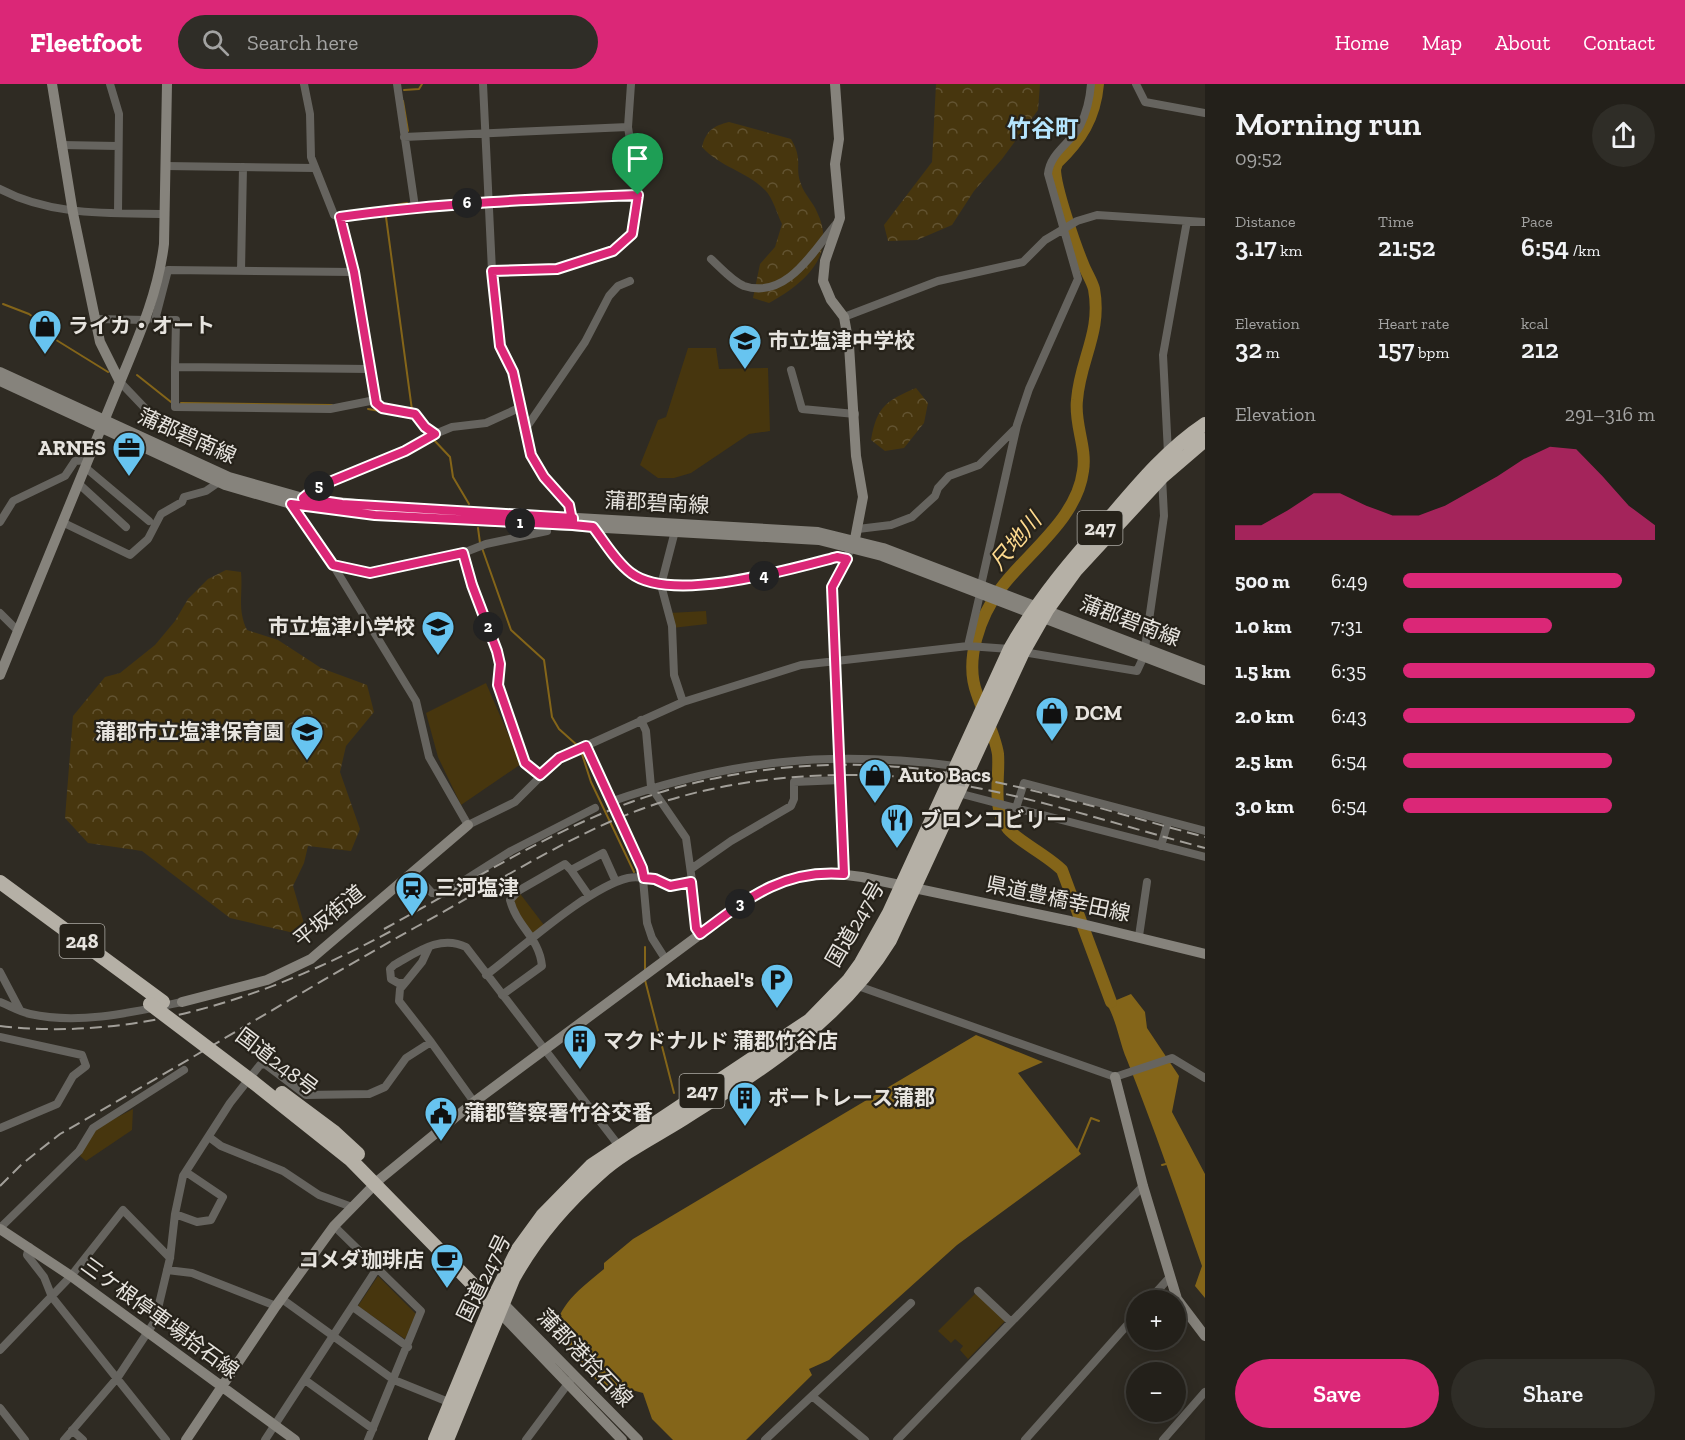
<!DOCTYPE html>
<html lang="en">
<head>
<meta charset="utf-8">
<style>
	:root { --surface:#23201a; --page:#2f2d27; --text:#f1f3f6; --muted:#a3a3a2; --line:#403e39; --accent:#db2777 }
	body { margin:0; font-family:"Zilla Slab","Noto Sans JP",serif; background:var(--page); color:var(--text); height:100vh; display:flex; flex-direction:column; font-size:22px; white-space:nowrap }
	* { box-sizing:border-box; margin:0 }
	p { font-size:20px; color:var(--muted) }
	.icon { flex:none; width:33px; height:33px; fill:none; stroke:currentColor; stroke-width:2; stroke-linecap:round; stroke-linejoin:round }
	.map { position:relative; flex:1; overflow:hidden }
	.drawer { display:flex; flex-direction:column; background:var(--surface); width:480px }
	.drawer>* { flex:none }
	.tools { position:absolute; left:1126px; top:1206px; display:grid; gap:12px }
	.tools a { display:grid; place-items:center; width:60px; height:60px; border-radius:50%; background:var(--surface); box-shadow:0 3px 15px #0003,0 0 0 2px var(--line); font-size:30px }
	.pin { position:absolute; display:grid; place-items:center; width:51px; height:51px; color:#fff; margin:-62px -26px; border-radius:50% 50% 50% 0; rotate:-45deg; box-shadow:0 0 6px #0007 }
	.pin .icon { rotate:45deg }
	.km { position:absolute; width:30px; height:30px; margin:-15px; border-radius:50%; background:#222; color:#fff; font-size:16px; line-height:30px; text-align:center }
	.round { display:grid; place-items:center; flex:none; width:63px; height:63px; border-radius:32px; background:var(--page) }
	.head { display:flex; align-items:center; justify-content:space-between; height:102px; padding:0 30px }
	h1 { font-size:33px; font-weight:600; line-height:45px }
	.metrics { display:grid; grid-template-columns:repeat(3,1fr); gap:9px; height:102px; padding:6px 30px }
	.metrics div { display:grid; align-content:center }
	.metrics b { font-size:26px; font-weight:600 }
	.metrics small { font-size:16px; font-weight:400 }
	.metrics p { font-size:16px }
	.chart { height:168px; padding:12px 30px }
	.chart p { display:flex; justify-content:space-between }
	.chart svg { width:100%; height:108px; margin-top:6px; fill:var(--accent); opacity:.7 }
	.action { display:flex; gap:12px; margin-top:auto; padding:12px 30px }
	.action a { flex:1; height:69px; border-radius:36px; background:var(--accent); color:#fff; font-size:24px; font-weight:600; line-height:69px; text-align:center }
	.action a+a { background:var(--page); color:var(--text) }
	ul { padding:0 30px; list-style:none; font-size:20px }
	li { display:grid; grid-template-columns:96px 72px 1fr; align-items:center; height:45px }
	li i { height:15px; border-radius:8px; background:var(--accent) }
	header { display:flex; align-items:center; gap:36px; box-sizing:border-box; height:84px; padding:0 30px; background:var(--accent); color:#fff }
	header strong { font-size:28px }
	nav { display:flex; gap:33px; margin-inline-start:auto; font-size:21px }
	.search { width:420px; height:54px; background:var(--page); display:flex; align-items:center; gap:15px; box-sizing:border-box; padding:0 21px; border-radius:33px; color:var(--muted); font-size:22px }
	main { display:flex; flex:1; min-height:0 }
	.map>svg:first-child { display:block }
	.green { fill:#47360e }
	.forest { fill:url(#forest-crowns) }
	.water { fill:#846519 }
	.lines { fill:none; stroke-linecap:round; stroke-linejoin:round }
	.stream { stroke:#846519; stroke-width:2 }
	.river { stroke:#846519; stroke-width:12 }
	.street { stroke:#66645f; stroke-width:8 }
	.secondary { stroke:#86837c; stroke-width:10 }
	.highway { stroke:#b5b0a6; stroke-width:14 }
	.rail { stroke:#a29f99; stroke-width:2; stroke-dasharray:12 6; stroke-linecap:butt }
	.highway-bridge { stroke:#b5b0a6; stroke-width:14 }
	.route-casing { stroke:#fff; stroke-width:12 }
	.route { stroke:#db2777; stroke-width:8 }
	.labels { text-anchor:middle; stroke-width:4.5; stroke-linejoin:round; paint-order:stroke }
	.shield { fill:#26221a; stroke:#adaaa4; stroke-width:1.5 }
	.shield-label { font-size:20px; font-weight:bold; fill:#e7e4df }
	.poi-label { font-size:21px; font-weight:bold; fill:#e7e4df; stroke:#26221a; text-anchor:start }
	.street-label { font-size:21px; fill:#e7e4df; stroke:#26221a }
	.water-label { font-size:22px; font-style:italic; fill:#feda8f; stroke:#26221a }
	.quarter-label { font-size:24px; font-weight:bold; fill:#b5e5fe; stroke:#26221a }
</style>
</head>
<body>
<header>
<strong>Fleetfoot</strong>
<div class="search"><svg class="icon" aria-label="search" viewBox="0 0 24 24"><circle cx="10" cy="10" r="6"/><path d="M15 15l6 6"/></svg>Search here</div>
<nav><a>Home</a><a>Map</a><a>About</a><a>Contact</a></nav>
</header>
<main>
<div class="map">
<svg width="1205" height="1356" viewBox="0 0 1205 1356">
	<defs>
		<pattern id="forest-crowns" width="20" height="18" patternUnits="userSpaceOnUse" patternTransform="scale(1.5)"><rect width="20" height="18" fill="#47360e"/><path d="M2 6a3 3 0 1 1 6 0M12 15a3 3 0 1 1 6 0" fill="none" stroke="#625331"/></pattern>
	</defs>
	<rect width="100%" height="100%" fill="#2f2b23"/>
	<path class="green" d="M688 264H716L719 285 768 284 770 347 749 350 691 389 674 394H658L640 381 658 336 666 333Z
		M706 527 707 540 672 544 669 529Z
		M486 599 521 680 461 721 438 673 426 629Z
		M518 807 547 845 533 856 510 816Z
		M133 1025 132 1046 86 1077 80 1072 95 1045Z
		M378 1192 416 1230 405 1255 358 1222Z
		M978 1207 1005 1237 968 1275 960 1266 963 1262 955 1255 951 1259 938 1247Z"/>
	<path class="forest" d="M936 0H1040L1038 26 1002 75 974 107 952 141 917 156 888 157 884 141 932 78Z
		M729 38 791 55C804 77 794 83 801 100 804 110 813 118 817 128 838 171 804 200 769 219L753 214 760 180 775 163 782 140C777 130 773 114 765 106 746 87 720 83 702 63 706 47 713 42 729 38Z
		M916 304 928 319 924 339 904 364 885 367 871 356C877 322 886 317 916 304Z
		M226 486 241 488C243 511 237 525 247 546L278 556 321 584 367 601 374 628 346 662 340 688 360 745 351 767 308 762 304 779 293 802 305 843 294 849 230 834 142 767 88 759 65 734 73 632 105 593 120 589 155 561 175 537 188 515 208 495Z"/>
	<path class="water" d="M1131 910 1145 928 1147 944 1179 992 1172 1028 1205 1090V1214L1195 1202 1202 1182C1178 1113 1154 1044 1127 976 1119 957 1117 938 1107 920Z
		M976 951 1043 978 1018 989 1081 1070 957 1161 829 1276 809 1285 812 1291 746 1356H673L652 1335 643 1309 628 1305 623 1324 554 1252C557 1221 581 1204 604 1185V1179L633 1155Z"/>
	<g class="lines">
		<path class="stream" d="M404 6 419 5 422 0
			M403 17 408 47
			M395 121 407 119
			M386 133 412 326
			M3 220 29 230 41 239 53 254 108 288
			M137 291 171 318
			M181 319 332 321
			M368 325 392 329
			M403 331 413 335 429 351
			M433 355 450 373 453 393 469 420
			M478 444 480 459
			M482 464 511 546 544 576 552 633 559 645 578 662
			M581 667 591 698 634 788
			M645 863V887
			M645 896 674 1009
			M1077 1068 1091 1034 1099 1037
			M1162 1081 1166 1080"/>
		<path class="river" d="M1098 0C1095 34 1081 56 1057 79L1055 85C1055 103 1075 161 1083 180 1086 188 1092 197 1094 205 1102 249 1080 275 1077 316 1074 340 1087 363 1083 387 1077 435 1027 469 1001 504 980 532 964 576 977 610 983 629 995 650 998 670 1000 694 991 724 1008 745 1018 757 1047 771 1062 786L1111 918"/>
		<path class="street" d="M110 0 119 30 118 129
			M304 0 310 30 311 73 334 131 340 133 353 188 376 319 383 324 415 330 425 343 435 350
			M397 0 415 123
			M483 0 492 187 500 262 513 288 531 371 544 393 569 421 573 436
			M1136 0 1145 18 1205 29
			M404 53 628 43
			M61 61 118 62
			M165 82 315 84
			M0 105C51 132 108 129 164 130
			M340 133C439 119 538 115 638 110
			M711 175C721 184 732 197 744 202 787 216 814 166 836 140
			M241 187 243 83
			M492 187 557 185 613 167 632 150 638 110 628 43 631 0
			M353 188 168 186 155 236H176L175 283 370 285
			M844 233 938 197 1023 178 1045 156 1077 137 1097 131 1205 138
			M95 235 147 236
			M175 283V323L330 325 375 316
			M791 286 802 325 855 330
			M120 298 161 341 184 354
			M524 347 585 258 609 212 618 202 630 197
			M1168 369 1163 271 1187 137
			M86 384 149 437
			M79 400 126 443
			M303 414 315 404 405 367 435 350 452 343 486 339 519 324
			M291 420 333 481 416 617 429 673 468 741 515 718 559 674 683 618 801 581 968 562 1010 565
			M0 438 13 417 65 392 75 377 88 376
			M64 439 130 471 148 455 161 430 182 418 184 413 206 407 219 398
			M593 443C604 457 616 478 631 489 671 520 791 486 837 473L847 475
			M858 445 891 441 912 433 935 412 938 404 949 392 979 381 1014 346
			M675 447 661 501 672 542 674 591 683 618
			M463 469 472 501 497 567 500 580 498 601 525 679 540 691
			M333 481 370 489 463 469 486 460 547 447 541 440
			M981 501 1017 341 1029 305 1078 195 1048 90C1050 69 1070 60 1080 42 1086 30 1090 13 1091 0
			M0 529 18 547
			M968 562 980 510
			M1145 564 1164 432 1162 393
			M1023 568 1137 587 1144 572
			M641 636 646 647 651 703 686 754 695 818 696 844 700 850
			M586 662 642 784 647 839 652 854 666 876
			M958 709 1205 773
			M610 718C730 676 830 666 955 682
			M1016 724 1024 699 1205 747
			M1161 762 1168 738
			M691 785 731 757 791 722 794 715V698L841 696
			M413 788 432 809 443 810 511 767 595 724
			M844 790 832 503 853 461
			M589 812 571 786 603 769 616 798
			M1139 852 1147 798
			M429 863 422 878 405 899H398L391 895 390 885 394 881C416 869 440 850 466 863L619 1062
			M0 888 20 926
			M486 891C522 864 587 804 628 794 644 791 654 798 669 801 675 803 685 799 691 797
			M405 899 400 905 399 917 431 958
			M858 902 1115 993 1172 974 1205 994
			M502 911 542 882C539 853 517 843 510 816L518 807 565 780 571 786
			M0 918C10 922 20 928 30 930 79 941 134 928 182 918
			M0 953 82 971 86 982 73 992 57 1020 0 1044
			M209 1053 221 1062 283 1087 319 1111 352 1123
			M175 1130 197 1138 211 1136 223 1113 186 1088
			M334 1142 421 1227 368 1356
			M0 1144 79 1067 93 1044 184 986
			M29 1163 27 1171 44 1193 52 1213 166 1356
			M167 1186 192 1189 276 1222
			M978 1207 1011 1238
			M282 1215 394 1296 451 1319
			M1149 1216 1170 1193
			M353 1223 408 1263
			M0 1266 71 1192 123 1126 170 1174
			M305 1296 373 1345
			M812 1312 865 1356
			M0 1324 25 1356
			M72 1346 83 1356
			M64 1356 118 1293 155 1237 170 1174 175 1130 183 1092 230 1019 260 981 265 980 306 1011 369 1010 385 1003 406 974 431 958 474 1018
			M265 1356 378 1183
			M526 1356 570 1297
			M765 1356 911 1219
			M897 1356 1143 1102
			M1025 1356 1137 1230
			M1163 1356 1205 1308"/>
		<path class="secondary" d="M835 0 839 55 835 80 840 134 825 177 823 197 831 216 844 233 849 261 856 372 863 413 855 455
			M0 288 229 393 303 414 373 422 818 448 883 464 1205 587
			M0 297 225 401 291 420 375 431 819 456 882 472 1205 596
			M120 298C139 252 158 209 164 160L167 0
			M0 591 120 298 100 258 73 129 52 0
			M182 918 267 896 311 875 468 741
			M1115 993 1143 1102 1177 1215 1205 1252
			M0 1145 71 1192 295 1356
			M504 1220 638 1356
			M501 1230 622 1356
			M186 1356 276 1222 334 1142 380 1095 474 1018 749 814C786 792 820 786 862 793L1070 837 1205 870"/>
		<path class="highway" d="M0 798 163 918
			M253 998 351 1076 496 1224
			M282 1009 333 1047 358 1070
			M435 1356 496 1209 518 1165 542 1132 592 1081 810 936 848 897 861 879 889 829 1010 565C1038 515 1074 473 1113 430 1141 397 1169 364 1205 340
			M447 1356 513 1195C535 1155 564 1121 599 1090 622 1069 652 1054 678 1038 758 988 840 938 890 856L1023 568 1047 526 1076 486 1162 393 1205 356"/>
		<path class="rail" d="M384 845C458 805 535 756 613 725 715 684 832 671 942 688 1031 702 1118 730 1205 753
			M0 942C141 958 273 911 395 845
			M0 1102 22 1080 60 1050C180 982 297 910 416 843 482 807 545 766 614 736 699 699 797 687 889 692 996 699 1102 737 1205 764"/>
		<path class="highway-bridge" d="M150 920 253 998"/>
	</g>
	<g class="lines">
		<defs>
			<path id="route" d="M638 111 632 150 613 167 557 185 492 187 500 262 513 288 531 371 544 393 569 421 573 441 375 431 291 420 333 481 370 489 463 469 472 501 497 567 500 580 498 601 525 679 540 691 559 674 586 662 642 784 644 794 655 795 670 802 691 798 696 844 700 850C747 815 782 785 844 790L832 503 847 475 837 473C791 485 671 520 631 489 616 478 604 457 593 443L573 441V434L342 420 303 414 315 404 405 367 435 350 425 343 415 330 382 324 376 319 354 188 340 133C439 119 538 115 638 111"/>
		</defs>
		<use href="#route" class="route-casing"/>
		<use href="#route" class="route"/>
	</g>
	<defs>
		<symbol id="shop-pin" viewBox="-11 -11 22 30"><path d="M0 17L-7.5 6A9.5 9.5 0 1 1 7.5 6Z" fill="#67c4f0" stroke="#26221a"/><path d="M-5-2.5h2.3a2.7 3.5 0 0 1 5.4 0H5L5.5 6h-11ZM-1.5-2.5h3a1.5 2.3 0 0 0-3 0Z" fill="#111"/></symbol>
		<symbol id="school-pin" viewBox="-11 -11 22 30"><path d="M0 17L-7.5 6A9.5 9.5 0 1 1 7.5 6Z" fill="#67c4f0" stroke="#26221a"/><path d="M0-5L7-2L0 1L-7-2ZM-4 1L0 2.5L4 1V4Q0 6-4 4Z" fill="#111"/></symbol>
		<symbol id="office-pin" viewBox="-11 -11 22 30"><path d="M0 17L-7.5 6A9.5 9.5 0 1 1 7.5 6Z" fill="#67c4f0" stroke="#26221a"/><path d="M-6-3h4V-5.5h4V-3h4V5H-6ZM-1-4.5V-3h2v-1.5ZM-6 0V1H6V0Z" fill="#111"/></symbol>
		<symbol id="restaurant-pin" viewBox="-11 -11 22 30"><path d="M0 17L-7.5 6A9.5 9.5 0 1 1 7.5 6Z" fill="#67c4f0" stroke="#26221a"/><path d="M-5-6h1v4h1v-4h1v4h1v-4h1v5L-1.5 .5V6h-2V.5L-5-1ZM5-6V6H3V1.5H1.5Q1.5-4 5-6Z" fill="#111"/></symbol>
		<symbol id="station-pin" viewBox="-11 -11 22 30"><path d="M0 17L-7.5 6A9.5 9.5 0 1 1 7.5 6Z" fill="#67c4f0" stroke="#26221a"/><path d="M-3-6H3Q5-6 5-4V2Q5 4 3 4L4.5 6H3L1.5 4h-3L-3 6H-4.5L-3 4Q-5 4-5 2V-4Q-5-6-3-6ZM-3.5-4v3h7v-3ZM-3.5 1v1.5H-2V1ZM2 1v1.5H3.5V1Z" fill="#111"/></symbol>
		<symbol id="parking-pin" viewBox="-11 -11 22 30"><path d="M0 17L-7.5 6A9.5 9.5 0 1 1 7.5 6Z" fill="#67c4f0" stroke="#26221a"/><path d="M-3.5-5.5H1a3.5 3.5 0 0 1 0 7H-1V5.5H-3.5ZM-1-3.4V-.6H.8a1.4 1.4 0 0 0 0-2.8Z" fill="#111"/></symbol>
		<symbol id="building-pin" viewBox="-11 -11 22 30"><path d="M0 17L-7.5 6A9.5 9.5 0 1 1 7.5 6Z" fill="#67c4f0" stroke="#26221a"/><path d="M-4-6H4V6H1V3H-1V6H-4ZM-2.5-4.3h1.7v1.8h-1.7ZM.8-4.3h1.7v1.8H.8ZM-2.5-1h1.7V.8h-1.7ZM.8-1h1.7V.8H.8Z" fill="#111"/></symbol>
		<symbol id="civic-pin" viewBox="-11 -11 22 30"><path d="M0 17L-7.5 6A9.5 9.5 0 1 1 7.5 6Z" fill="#67c4f0" stroke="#26221a"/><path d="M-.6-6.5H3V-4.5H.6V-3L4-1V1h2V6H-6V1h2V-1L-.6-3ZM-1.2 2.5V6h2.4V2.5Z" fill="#111"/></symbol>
		<symbol id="cafe-pin" viewBox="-11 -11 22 30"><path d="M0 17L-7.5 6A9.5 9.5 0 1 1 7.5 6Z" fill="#67c4f0" stroke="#26221a"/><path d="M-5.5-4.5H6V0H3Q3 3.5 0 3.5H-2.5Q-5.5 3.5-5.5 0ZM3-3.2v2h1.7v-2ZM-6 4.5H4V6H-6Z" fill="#111"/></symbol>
	</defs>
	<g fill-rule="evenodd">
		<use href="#shop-pin" x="26" y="223" width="38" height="52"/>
		<use href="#school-pin" x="726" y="238" width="38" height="52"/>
		<use href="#office-pin" x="110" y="345" width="38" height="52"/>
		<use href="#school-pin" x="419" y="524" width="38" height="52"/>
		<use href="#shop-pin" x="1033" y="610" width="38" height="52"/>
		<use href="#school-pin" x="288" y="629" width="38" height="52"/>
		<use href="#shop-pin" x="856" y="672" width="38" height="52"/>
		<use href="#restaurant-pin" x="878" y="717" width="38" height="52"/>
		<use href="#station-pin" x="393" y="785" width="38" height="52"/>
		<use href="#parking-pin" x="758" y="877" width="38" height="52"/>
		<use href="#building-pin" x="561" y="938" width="38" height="52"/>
		<use href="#building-pin" x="726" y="995" width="38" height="52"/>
		<use href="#civic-pin" x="422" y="1010" width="38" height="52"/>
		<use href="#cafe-pin" x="428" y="1157" width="38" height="52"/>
	</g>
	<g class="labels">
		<g class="shield">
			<rect x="1077.5" y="427" width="45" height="34" rx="4.5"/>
			<rect x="59.5" y="840" width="45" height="34" rx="4.5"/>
			<rect x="679.5" y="990" width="45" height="34" rx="4.5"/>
		</g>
		<g class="shield-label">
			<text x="1100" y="451">247</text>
			<text x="82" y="864">248</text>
			<text x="702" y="1014">247</text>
		</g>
		<g class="poi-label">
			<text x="68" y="249">ライカ・オート</text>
			<text x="768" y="264">市立塩津中学校</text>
			<text x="106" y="371" text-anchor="end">ARNES</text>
			<text x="415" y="550" text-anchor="end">市立塩津小学校</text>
			<text x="1075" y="636">DCM</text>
			<text x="284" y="655" text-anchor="end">蒲郡市立塩津保育園</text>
			<text x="898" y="698">Auto Bacs</text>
			<text x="920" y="743">ブロンコビリー</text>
			<text x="435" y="811">三河塩津</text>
			<text x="754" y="903" text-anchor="end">Michael's</text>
			<text x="603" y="964">マクドナルド 蒲郡竹谷店</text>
			<text x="768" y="1021">ボートレース蒲郡</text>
			<text x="464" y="1036">蒲郡警察署竹谷交番</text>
			<text x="424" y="1183" text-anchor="end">コメダ珈琲店</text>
		</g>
		<g class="street-label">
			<text transform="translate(187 352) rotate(24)" y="7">蒲郡碧南線</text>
			<text transform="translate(657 419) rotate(3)" y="7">蒲郡碧南線</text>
			<text transform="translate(1130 537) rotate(21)" y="7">蒲郡碧南線</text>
			<text transform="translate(1058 815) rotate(12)" y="7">県道豊橋幸田線</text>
			<text transform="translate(329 832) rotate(-39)" y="7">平坂街道</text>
			<text transform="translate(855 840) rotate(-60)" y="7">国道247号</text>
			<text transform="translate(277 978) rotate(37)" y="7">国道248号</text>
			<text transform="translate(484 1194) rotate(-64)" y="7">国道247号</text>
			<text transform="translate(160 1234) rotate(36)" y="7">三ケ根停車場拾石線</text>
			<text transform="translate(585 1274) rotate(46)" y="7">蒲郡港拾石線</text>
		</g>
		<g class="water-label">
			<text transform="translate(1015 457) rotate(-50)" y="8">尺地川</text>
		</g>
		<g class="quarter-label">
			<text x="1043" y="53">竹谷町</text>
		</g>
	</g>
</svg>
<div class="tools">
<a>+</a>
<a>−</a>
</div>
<div class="pin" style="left:638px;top:111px;background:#1e9e55"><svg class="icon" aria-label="arrive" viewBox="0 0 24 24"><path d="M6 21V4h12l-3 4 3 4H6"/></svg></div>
<b class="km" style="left:520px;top:439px">1</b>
<b class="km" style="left:488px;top:543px">2</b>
<b class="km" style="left:740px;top:820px">3</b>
<b class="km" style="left:764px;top:492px">4</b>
<b class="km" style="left:319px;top:402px">5</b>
<b class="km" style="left:467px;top:119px">6</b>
</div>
<section class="drawer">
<div class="head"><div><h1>Morning run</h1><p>09:52</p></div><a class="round"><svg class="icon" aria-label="share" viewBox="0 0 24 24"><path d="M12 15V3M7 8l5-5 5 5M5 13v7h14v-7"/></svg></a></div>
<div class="metrics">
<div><p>Distance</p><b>3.17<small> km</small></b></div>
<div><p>Time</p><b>21:52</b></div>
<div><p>Pace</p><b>6:54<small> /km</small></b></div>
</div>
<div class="metrics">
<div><p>Elevation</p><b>32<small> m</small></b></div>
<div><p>Heart rate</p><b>157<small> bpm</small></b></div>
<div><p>kcal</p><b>212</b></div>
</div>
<div class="chart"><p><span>Elevation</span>291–316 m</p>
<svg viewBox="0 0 160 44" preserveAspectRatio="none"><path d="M0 44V38L10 38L20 32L30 25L40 25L50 30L60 34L70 34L80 30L90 24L100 18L110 11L120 6L130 7L140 18L150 30L160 38V44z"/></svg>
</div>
<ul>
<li><b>500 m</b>6:49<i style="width:87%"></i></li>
<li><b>1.0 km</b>7:31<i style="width:59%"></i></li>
<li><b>1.5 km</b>6:35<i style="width:100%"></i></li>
<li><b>2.0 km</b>6:43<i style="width:92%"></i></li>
<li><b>2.5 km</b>6:54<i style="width:83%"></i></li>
<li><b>3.0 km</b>6:54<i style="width:83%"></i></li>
</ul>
<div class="action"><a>Save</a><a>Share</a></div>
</section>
</main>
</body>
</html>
